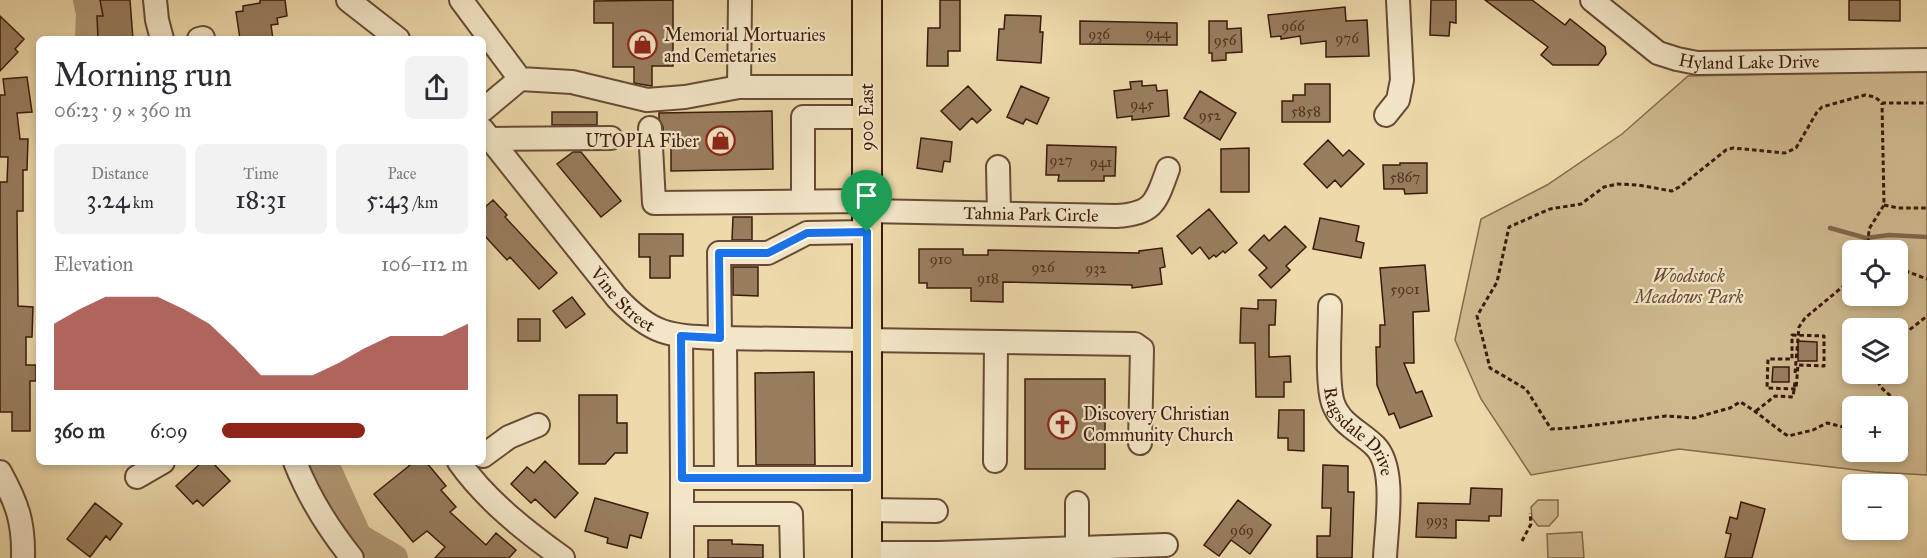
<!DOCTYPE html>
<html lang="en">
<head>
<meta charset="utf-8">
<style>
	:root { --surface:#fff; --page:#f2f2f3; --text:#2b2b33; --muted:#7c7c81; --accent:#8f2418 }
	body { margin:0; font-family:"IM FELL Great Primer",serif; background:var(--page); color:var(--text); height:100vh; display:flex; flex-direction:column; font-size:22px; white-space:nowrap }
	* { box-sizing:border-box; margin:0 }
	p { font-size:20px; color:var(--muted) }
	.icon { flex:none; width:33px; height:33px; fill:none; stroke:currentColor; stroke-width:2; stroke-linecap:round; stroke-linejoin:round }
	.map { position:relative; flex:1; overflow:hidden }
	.drawer { position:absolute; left:36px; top:36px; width:450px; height:429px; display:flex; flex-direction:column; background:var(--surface); border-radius:9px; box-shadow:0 3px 9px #0003 }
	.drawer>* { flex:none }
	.tools { position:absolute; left:1842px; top:240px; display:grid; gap:12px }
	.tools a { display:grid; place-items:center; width:66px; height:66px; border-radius:9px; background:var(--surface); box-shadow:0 3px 9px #0003; font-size:30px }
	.pin { position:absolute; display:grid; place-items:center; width:51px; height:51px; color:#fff; margin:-62px -26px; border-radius:50% 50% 50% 0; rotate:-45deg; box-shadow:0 0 6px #0007 }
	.pin .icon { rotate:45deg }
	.round { display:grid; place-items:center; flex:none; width:63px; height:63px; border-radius:9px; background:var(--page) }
	.headline { display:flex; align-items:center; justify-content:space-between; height:102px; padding:0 18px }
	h1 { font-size:33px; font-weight:600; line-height:45px }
	.metrics { display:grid; grid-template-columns:repeat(3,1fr); gap:9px; height:102px; padding:6px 18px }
	.metrics div { display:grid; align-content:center; border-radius:9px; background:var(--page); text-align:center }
	.metrics b { font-size:26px; font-weight:600 }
	.metrics small { font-size:16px; font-weight:400 }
	.metrics p { font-size:16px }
	.chart { height:168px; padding:12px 18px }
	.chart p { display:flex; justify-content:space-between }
	.chart svg { width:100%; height:108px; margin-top:6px; fill:var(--accent); opacity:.7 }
	ul { padding:0 18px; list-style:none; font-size:20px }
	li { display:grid; grid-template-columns:96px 72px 1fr; align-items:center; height:45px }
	li i { height:15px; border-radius:8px; background:var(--accent) }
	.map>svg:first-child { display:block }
	.green { fill:#cfb98f; stroke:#856a4e; stroke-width:1.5; fill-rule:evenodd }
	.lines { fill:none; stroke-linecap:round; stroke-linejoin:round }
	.stream { stroke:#81664a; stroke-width:4.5 }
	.river { stroke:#b09874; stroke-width:28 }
	.building { fill:#987d5e; stroke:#3b1a0c; stroke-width:1.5 }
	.minor-casing { stroke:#684a34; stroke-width:26 }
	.major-casing { stroke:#3b1a0c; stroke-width:32 }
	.path { stroke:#3b1a0c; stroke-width:3; stroke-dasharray:4.5 3; stroke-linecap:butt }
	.minor { stroke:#f3e6c8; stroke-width:22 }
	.major { stroke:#edd9aa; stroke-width:28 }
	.route-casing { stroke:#fff; stroke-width:12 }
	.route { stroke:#1a73e8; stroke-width:8 }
	.labels { text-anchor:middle; stroke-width:4.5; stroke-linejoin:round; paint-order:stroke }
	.number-label { font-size:15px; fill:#523320 }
	.poi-label { font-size:18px; fill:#3b1a0c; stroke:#f3e6c8; text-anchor:start }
	.street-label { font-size:18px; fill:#3b1a0c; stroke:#f3e6c8 }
	.park-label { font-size:18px; font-style:italic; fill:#674a33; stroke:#f3e6c8 }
</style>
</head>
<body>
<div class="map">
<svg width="1927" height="558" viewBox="0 0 1927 558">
	<rect width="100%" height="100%" fill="#edd9aa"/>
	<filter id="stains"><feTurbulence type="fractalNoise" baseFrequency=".00333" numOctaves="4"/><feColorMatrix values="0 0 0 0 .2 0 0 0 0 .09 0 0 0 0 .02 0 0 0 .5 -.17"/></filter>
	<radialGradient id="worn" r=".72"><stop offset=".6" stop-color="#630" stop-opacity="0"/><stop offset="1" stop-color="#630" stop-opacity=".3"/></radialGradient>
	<path class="green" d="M1927 71V475L1874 472 1679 449 1531 475 1481 399 1455 340 1481 219 1547 185 1622 134 1688 76ZM1852 250H1898V296H1852ZM1852 328H1898V374H1852ZM1852 406H1898V452H1852Z
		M1538 500H1558V516L1549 526H1538L1532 518 1531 507Z
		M1582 532 1584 558H1548L1547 534Z"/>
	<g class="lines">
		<path class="stream" d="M1830 228 1866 238 1889 235 1927 237"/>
		<path class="river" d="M87 0 90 13 89 39
			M324 462 358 537 394 558"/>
	</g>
	<path class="building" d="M100 0H130L133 39H98L97 16H103Z
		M260 0H285L287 16 277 18 278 24 271 25 273 39H240L236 12 243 11V6L260 3Z
		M673 0V66H652V86L634 83V67H613V23H594V1Z
		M940 0H960V51H948V66H927L928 28H940Z
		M1431 0H1456V23L1450 22 1449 36 1430 35Z
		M1485 0H1532L1565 25 1570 19 1605 47 1606 54 1598 65H1553L1541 55 1548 47Z
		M1849 0H1900V21L1849 20Z
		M1345 7 1346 21 1367 20 1369 56 1326 57V41L1301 44 1300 36 1281 39V36L1271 37 1268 15Z
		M1005 15 1041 16 1040 32H1043L1041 63 997 60 999 29H1004Z
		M0 16 24 39 15 49 18 52 0 71Z
		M1080 21 1177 23V45L1080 44Z
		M1209 21H1227V29L1241 28 1242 52 1226 53V60L1212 61V53H1209Z
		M27 77 32 112 17 113 20 139H28L27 170H23V211H17L18 306 33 307 32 337H26V365H36V381H30V431H12V412H0V182H7L8 157H0V95H5L3 79Z
		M1142 81V86L1156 85 1157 91 1167 90 1169 116 1132 120V116L1117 118 1114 91 1131 89 1130 82Z
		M1305 84H1330V122H1282V101H1293V95H1305Z
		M968 86 991 110 977 123 972 118 960 130 941 111Z
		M1021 86 1049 98 1037 124 1026 119 1023 124 1007 117Z
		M1200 91 1236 113 1220 140 1184 118Z
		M772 111 773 169 671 171V141H664L663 127 659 119V113Z
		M552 112H597V125H552Z
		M921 138 952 142 950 162 944 161 942 172 917 168Z
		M1328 140 1343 156 1349 150 1364 164 1341 187 1335 180 1327 188 1304 164Z
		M1047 145 1116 147 1115 176H1104V181H1058L1059 175H1046Z
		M1249 148V192H1221V149Z
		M573 152H581L621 201 601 217 557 164Z
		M1400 163H1427V193L1405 194 1404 189H1384L1383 165H1400Z
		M493 200 507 215 505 217 557 273 539 289 510 257 507 260 483 234V209Z
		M1209 209 1237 243 1225 253 1223 251 1216 257 1214 255 1209 259 1200 247 1192 254 1177 236Z
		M733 217H752V240H732Z
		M1320 218 1359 226 1356 241 1364 243 1361 258 1313 249Z
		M1285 226 1306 247 1286 266 1290 270 1271 288 1259 275 1267 268 1249 250 1264 235 1269 241Z
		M639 234H683V256H670V278H650V257H639Z
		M1162 248 1165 267 1160 268 1162 284 1132 288V285L1003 282V302L971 301V288H927V283H919V249H963V255H988V250L1139 253V251Z
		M1425 265 1429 311 1413 312 1414 363H1404L1416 393 1422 391 1432 416 1400 428 1394 413 1389 415 1377 385 1376 347H1380V325H1385L1380 268Z
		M733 267H758V296L733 295Z
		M572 297 585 314 566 328 553 311Z
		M1258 300H1276L1275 325H1269V357L1290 356 1291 382H1284V397H1256L1255 343H1240L1241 308 1258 309Z
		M518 319H540V341H518Z
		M1798 341 1817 342V361H1798Z
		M1773 367H1789V382H1772Z
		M814 372 815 465H756L755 373Z
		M1025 379H1105V469H1025Z
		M579 395H617V423H627V453H615L605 464H579Z
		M1279 410H1304V451L1288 450V438H1278Z
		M545 461 578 493 555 518 535 499 531 503 511 484 527 467 534 473Z
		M202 462H212L230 481 203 506 197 500 193 504 176 486Z
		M414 462H426L446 486 441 490 456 507 450 512 486 545 496 533 516 550 509 558H435L445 547 427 531 413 542 374 494Z
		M1323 465 1348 466V492H1354L1352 558H1317V536H1330L1331 508H1322Z
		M1471 488 1502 489 1501 516H1489V521L1456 520V538L1416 537 1418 503 1470 504Z
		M595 498 648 513 641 538 630 535 627 548 607 543 608 538 585 531Z
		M1238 500 1271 525 1250 554 1231 540 1219 556 1204 545Z
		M1741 502 1765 509 1752 558H1725L1731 534 1726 533 1730 517 1737 519Z
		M95 503 122 524 110 540 106 536 90 557 67 539Z
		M708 540H732V544L763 545V558H708Z"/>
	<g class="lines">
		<defs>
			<g id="minor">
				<path d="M155 0 157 20 162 39"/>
				<path d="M348 0 398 39"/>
				<path d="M461 0 520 79 572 82 647 100 685 97 739 87"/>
				<path d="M740 0 739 87H867"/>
				<path id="s1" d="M1592 0 1658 53 1677 59 1697 63 1927 60"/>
				<path d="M199 39 203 38"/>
				<path d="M483 110 520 79"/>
				<path d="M1386 115 1398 100 1402 80 1398 0"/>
				<path d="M650 128 654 203 867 201"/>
				<path id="s2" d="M483 130 617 298C653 336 670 336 720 338L1135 344 1142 349 1140 443"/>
				<path d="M490 139 611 138"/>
				<path d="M998 167 999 213"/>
				<path d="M803 201V117H867"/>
				<path id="s3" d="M867 211 1116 216C1154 214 1156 202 1168 169"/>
				<path id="s4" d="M1330 306C1330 331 1326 382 1333 403 1340 424 1361 432 1375 446 1397 468 1386 528 1385 558"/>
				<path d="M681 336 682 478H867"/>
				<path d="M720 338 719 253H768L807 233 867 232"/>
				<path d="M725 338 726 478"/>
				<path d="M483 456 509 437 538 425"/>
				<path d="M995 461 996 343"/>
				<path d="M295 462C309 498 328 528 352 558"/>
				<path d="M459 462C486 500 525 531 563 558"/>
				<path d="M0 472C17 503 24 522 23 558"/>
				<path d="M137 477 163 462"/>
				<path d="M682 478V558"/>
				<path d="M1077 503V558"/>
				<path d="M867 510 936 511"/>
				<path d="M682 514H791L792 558"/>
				<path d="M867 553H938L1166 545"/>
			</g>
			<path id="major" d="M867 558V0"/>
		</defs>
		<use href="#minor" class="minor-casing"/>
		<use href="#major" class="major-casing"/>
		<path class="path" d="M1884 205 1898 208H1927
			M1871 250 1868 244 1869 229 1884 205 1882 103
			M1898 268 1927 279
			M1792 335 1824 336V366L1798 365 1796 389 1767 388 1768 359H1792Z
			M1898 339 1927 316
			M1795 373 1799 327 1805 318 1852 279
			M1876 374C1879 398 1904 394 1903 419L1898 423
			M1756 411 1775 396 1793 397 1795 382
			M1852 429 1827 423 1813 430 1788 436C1771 425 1757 411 1740 402L1730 408 1694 418 1666 416 1571 428 1551 429 1526 389 1490 368 1477 316 1497 282 1509 227 1550 209 1581 204 1604 187 1617 184 1638 185 1672 191 1681 186 1726 150 1733 148 1785 153 1796 148 1817 112 1822 107 1865 95 1875 97 1882 103H1927
			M1522 541 1531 524 1530 513"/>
		<use href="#minor" class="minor"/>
		<use href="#major" class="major"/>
	</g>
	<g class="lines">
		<defs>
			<path id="route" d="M867 232V478H682L681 336 720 338 719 253H768L807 233Z"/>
		</defs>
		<use href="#route" class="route-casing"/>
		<use href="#route" class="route"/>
	</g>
	<defs>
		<symbol id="shop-ring" viewBox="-11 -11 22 22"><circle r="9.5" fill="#f3e6c8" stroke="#8f2418" stroke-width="1.5"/><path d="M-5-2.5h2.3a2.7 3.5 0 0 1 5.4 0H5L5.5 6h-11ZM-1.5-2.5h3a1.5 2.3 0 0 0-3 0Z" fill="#8f2418"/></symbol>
		<symbol id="church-ring" viewBox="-11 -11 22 22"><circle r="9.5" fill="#f3e6c8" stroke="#8f2418" stroke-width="1.5"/><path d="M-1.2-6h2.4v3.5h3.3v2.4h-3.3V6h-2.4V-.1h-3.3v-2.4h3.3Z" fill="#8f2418"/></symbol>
	</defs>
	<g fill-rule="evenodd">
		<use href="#shop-ring" x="626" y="28" width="33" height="33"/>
		<use href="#shop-ring" x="704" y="124" width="33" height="33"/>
		<use href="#church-ring" x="1046" y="408" width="33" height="33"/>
	</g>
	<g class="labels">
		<g class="number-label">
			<text x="1293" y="31">966</text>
			<text x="1158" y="38">944</text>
			<text x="1099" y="39">936</text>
			<text x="1347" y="43">976</text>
			<text x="1225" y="45">956</text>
			<text x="1142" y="109">945</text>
			<text x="1306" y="116">5858</text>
			<text x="1210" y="120">952</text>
			<text x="1061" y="165">927</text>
			<text x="1101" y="167">941</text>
			<text x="1405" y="182">5867</text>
			<text x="941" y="264">910</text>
			<text x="1043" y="272">926</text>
			<text x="1096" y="273">932</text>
			<text x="988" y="283">918</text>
			<text x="1405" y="294">5901</text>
			<text x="1437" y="525">993</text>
			<text x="1242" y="535">969</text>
		</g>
		<g class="poi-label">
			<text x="664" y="41">Memorial Mortuaries<tspan x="664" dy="21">and Cemetaries</tspan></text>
			<text x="699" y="147" text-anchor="end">UTOPIA Fiber</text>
			<text x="1083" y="420">Discovery Christian<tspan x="1083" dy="21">Community Church</tspan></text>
		</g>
		<g class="street-label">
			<text dy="6" stroke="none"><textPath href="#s1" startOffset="177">Hyland Lake Drive</textPath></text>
			<text transform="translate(867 117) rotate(-90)" y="6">900 East</text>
			<text dy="6" stroke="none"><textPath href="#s3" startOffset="164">Tahnia Park Circle</textPath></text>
			<text dy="6" stroke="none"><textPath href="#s2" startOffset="220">Vine Street</textPath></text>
			<text dy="6" stroke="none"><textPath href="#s4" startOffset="136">Ragsdale Drive</textPath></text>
		</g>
		<g class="park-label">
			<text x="1689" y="282">Woodstock<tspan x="1689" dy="21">Meadows Park</tspan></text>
		</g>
	</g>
	<rect width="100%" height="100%" filter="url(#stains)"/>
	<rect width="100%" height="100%" fill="url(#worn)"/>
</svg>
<div class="tools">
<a><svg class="icon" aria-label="locate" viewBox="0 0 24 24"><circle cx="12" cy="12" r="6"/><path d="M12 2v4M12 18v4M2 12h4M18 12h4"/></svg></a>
<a><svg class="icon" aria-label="layers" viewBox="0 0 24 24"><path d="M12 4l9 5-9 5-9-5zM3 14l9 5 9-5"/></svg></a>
<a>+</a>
<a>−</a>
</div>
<div class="pin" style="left:867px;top:232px;background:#1e9e55"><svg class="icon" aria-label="arrive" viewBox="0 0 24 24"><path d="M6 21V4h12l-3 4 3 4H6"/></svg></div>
<section class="drawer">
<div class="headline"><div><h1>Morning run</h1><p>06:23 · 9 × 360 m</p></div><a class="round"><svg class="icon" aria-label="share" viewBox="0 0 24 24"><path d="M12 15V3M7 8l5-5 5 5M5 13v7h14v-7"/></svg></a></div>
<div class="metrics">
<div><p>Distance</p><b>3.24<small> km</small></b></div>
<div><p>Time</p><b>18:31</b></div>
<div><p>Pace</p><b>5:43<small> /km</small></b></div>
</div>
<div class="chart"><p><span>Elevation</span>106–112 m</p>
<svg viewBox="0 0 160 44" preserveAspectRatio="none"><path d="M0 44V17L10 11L20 6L30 6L40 6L50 11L60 17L70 27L80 38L90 38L100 38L110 33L120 27L130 22L140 22L150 22L160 17V44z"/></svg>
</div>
<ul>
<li><b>360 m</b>6:09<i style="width:58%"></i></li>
</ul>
</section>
</div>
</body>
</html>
